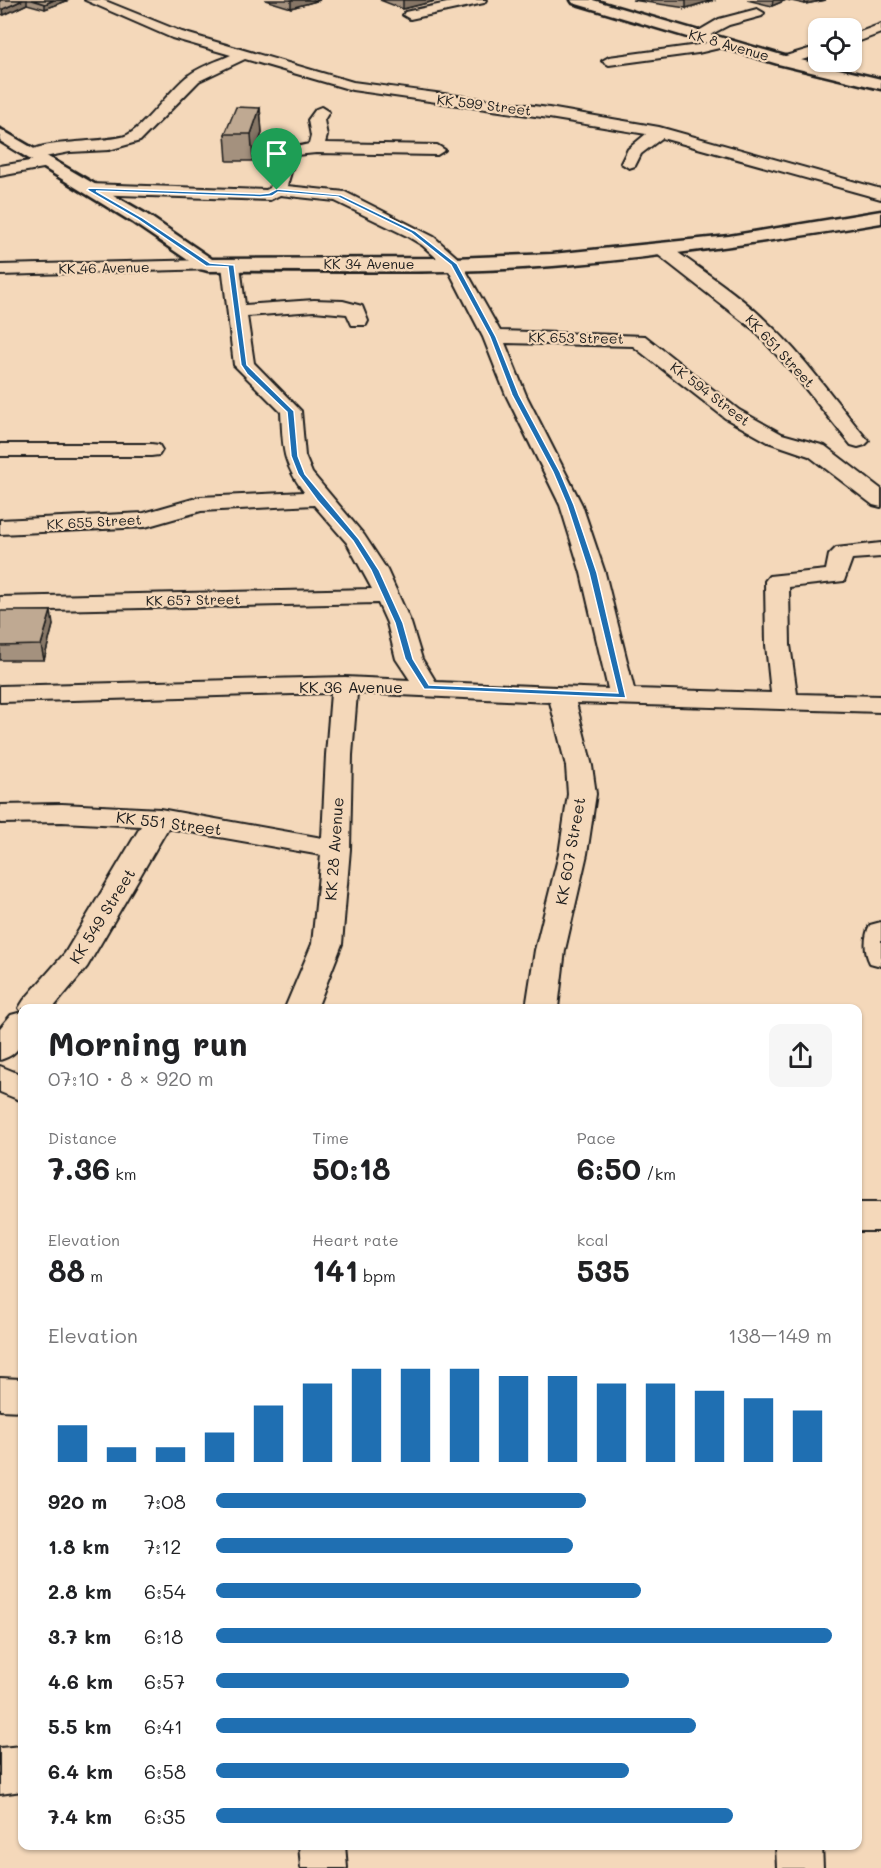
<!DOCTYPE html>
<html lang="en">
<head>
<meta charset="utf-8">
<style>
	:root { --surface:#fff; --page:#f6f6f6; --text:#202124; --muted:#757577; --accent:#1f6fb2 }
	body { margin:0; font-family:Mali,sans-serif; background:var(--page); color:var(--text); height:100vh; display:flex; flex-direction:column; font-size:22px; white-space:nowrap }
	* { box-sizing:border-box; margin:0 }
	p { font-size:20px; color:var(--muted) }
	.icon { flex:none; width:33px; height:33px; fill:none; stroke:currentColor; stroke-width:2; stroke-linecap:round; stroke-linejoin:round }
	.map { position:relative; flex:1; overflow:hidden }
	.drawer { position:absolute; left:18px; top:1004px; width:844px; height:846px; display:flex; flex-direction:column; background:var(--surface); border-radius:12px; box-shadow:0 2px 4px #0004 }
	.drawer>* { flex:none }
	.controls { position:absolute; left:808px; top:18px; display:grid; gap:12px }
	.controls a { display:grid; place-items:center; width:54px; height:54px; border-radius:12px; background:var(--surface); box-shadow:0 2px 4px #0004; font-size:30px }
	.pin { position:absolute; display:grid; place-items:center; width:51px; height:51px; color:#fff; margin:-62px -26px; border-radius:50% 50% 50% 0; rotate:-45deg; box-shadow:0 0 6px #0007 }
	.pin .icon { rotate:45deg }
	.round { display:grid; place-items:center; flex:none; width:63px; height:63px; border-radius:12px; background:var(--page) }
	.summary { display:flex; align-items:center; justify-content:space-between; height:102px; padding:0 30px }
	h1 { font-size:33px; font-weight:700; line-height:45px }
	.metrics { display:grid; grid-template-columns:repeat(3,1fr); gap:9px; height:102px; padding:6px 30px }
	.metrics div { display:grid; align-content:center }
	.metrics b { font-size:30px; font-weight:700 }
	.metrics small { font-size:16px; font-weight:400 }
	.metrics p { font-size:16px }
	.chart { height:168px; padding:12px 30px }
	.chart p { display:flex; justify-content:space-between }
	.chart svg { width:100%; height:108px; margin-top:6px; stroke:var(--accent); stroke-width:6 }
	ul { padding:0 30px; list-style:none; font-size:20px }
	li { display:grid; grid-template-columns:96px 72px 1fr; align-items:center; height:45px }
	li i { height:15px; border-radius:8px; background:var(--accent) }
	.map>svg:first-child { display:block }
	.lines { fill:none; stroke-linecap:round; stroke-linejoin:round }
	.minor-casing { stroke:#1c1c1c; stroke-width:4 }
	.major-casing { stroke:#1c1c1c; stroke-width:5 }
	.path { stroke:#1c1c1c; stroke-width:1.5; stroke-dasharray:1 2; stroke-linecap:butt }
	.minor { fill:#f4d8ba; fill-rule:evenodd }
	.major { fill:#f4d8ba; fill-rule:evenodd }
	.wall { fill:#a4917e; stroke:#1c1c1c; stroke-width:1.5 }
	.shaded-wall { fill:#867666; stroke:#1c1c1c; stroke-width:1.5 }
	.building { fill:#bfa992; stroke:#1c1c1c; stroke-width:1.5 }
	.route { fill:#1f6fb2; stroke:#fff; stroke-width:1.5; fill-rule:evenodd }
	.labels { text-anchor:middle; stroke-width:4.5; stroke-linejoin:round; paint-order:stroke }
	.far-street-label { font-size:14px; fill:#1c1c1c; stroke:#f4d8ba }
	.street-label { font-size:16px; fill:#1c1c1c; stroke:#f4d8ba }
</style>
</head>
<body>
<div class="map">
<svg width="881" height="1868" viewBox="0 0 881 1868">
	<rect width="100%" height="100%" fill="#f4d8ba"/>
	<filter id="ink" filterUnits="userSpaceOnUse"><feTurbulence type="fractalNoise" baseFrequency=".0167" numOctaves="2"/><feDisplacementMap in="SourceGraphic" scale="12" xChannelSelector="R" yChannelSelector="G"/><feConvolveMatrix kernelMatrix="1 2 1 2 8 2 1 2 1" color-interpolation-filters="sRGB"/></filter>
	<g filter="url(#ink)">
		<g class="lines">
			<defs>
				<path id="minor" d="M85 0H103L182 32 353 82 549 108 659 127 881 189V199L662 138 641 154 635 166 629 168 621 163 628 149 646 134 549 118 352 90 245 59 199 81 140 141 109 150 70 152 34 159 28 157 26 154C37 140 105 143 125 136 142 130 172 87 189 75 201 66 218 61 231 55L172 38Z
					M461 0H486L484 3 410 19 403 15 405 12Z
					M757 9 764 13 762 16 729 25 702 39H692L690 36 719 19Z
					M881 24V33L852 44V35Z
					M723 39 730 43 728 46 698 53 609 65 602 61 609 57 698 45Z
					M819 46V55L784 65 777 61 779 58Z
					M321 107 329 112 324 120 327 136 325 143 437 145 445 150 437 155 316 153 296 155 287 186 345 192 434 237 460 260 500 331 645 336 739 410 782 434 825 446 881 489V507L873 505 809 456 768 442 725 418 633 346 505 343 526 395 582 505 605 573 634 689 771 693 766 645 765 581 769 576 826 570 829 555 836 548 881 543V557L852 559 844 581 789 587 790 645 797 694 881 696V712L576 703 592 766 596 794 587 854 565 950 558 1008H526L535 950 559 854 568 794 566 766 550 702 357 693 352 755 350 849 342 944 317 1008H285L312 944 321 855 168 828 87 967 53 1008H22C22 1032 28 1052 0 1060V1028L11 1015 22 1012 19 1008 24 1000 65 953 141 826 62 822 0 823V805L62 804 160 809 322 838 326 755 331 693 0 702V686L345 677 410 680 396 659 387 623 378 603 0 611V597L372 589 347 543 314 505 201 511 145 527 0 534V520L144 513 200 497 304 492C282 462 283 449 281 412L234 365 222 265 225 261H237L240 265 245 305 314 300 343 301 362 306 368 321 366 325H352L347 314 314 311 247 316 254 363 301 411 305 456 312 473 364 535 387 570 411 623 422 659 436 682 608 689 581 573 560 505 506 395 483 337 447 267 422 245 407 236 335 201 280 195 270 200 89 194 81 189 89 184 266 190 270 188 283 150 309 144 311 136 308 120 316 109Z
					M48 158 54 160 56 163 54 166 0 176V166Z
					M663 245 669 246C702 271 738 293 767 322 804 356 833 398 865 437L869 441 865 445 858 447 851 445 792 372 754 330 657 254 654 250 657 246Z
					M208 260 214 261 217 265 214 269 0 275V265Z
					M0 444H151L159 445 162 450 159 455 151 456H0Z
					M881 922V966L870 963C864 952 864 936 870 925Z
					M0 1066 22 1075V1101L0 1092Z
					M858 1203H881V1231H858Z
					M0 1378 22 1379V1411L0 1410Z
					M22 1746V1791L0 1794V1748Z
					M299 1845H345L347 1868H301Z
					M776 1845H822L823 1868H777Z"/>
				<path id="major" d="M571 0H593L788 57 881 79V89L778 64 573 3Z
					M0 129 146 214 212 259 454 258 552 254 729 236 881 211V223C772 241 663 257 553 266 438 275 323 270 208 271L201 269 132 222 0 141Z"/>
			</defs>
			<use href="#minor" class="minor-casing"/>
			<use href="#major" class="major-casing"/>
			<path class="path" d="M683 10 717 0"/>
			<use href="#minor" class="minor"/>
			<use href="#major" class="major"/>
		</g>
		<path class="wall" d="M0 0H69L45 9 27 4 4 15 0 14Z
			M265 0H320L291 8Z
			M380 0H439L403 9Z
			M632 0H713L686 8Z
			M747 0H786L772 6Z
			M787 0H826L805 4Z
			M260 108 262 133 253 161H227L225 134Z
			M0 611 53 625 44 660H0Z"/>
		<path class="shaded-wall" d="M23 0H27V4L4 15 3 9Z
			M54 0H69L45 9V4Z
			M291 0H320L291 8Z
			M403 0H439L403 9Z
			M686 0H713L686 8Z
			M773 0H786L772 6Z
			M805 0H826L805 4Z
			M260 108 262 133 253 161 251 134Z
			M51 611 53 625 44 660 41 645Z"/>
		<path class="building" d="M0 0H23L3 9H0Z
			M32 0H54L45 4Z
			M236 107 260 108 251 134H225Z
			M0 611H51L41 645 0 646Z"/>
	</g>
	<path class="route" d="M89 188 260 194 269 193 277 189 341 195 415 231 457 264 496 337 519 395 560 472 574 505 597 573 626 698 424 689 405 659 395 623 371 570 353 541 317 500 298 474 291 456 287 412 247 374 241 365 228 267 206 266 137 219 87 190ZM96 191 260 197 272 196 278 192 338 197 411 233 451 265 490 337 512 395 553 472 567 505 589 573 618 693 429 685 413 659 403 623 379 570 359 539 305 474 298 456 294 411 247 365 234 265 210 263 141 217Z"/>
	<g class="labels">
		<g class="far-street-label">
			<text transform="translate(729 45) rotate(16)" y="5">KK 8 Avenue</text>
			<text transform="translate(484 105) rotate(7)" y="5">KK 599 Street</text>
			<text x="369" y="269">KK 34 Avenue</text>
			<text transform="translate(104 268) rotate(-1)" y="5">KK 46 Avenue</text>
			<text transform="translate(576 338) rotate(1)" y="5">KK 653 Street</text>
			<text transform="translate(780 351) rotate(47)" y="5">KK 651 Street</text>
			<text transform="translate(710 394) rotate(37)" y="5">KK 594 Street</text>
			<text transform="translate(94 522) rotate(-3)" y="5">KK 655 Street</text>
			<text transform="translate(193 600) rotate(-1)" y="5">KK 657 Street</text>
		</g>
		<g class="street-label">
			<text x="351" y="693">KK 36 Avenue</text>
			<text transform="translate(169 823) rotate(7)" y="6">KK 551 Street</text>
			<text transform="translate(334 849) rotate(-86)" y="6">KK 28 Avenue</text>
			<text transform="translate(570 851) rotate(-80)" y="6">KK 607 Street</text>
			<text transform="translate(102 916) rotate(-58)" y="6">KK 549 Street</text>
		</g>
	</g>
</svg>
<div class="controls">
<a><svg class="icon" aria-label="locate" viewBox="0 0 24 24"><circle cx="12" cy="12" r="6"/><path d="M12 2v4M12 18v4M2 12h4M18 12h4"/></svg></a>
</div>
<div class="pin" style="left:277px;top:190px;background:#1e9e55"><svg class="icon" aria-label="arrive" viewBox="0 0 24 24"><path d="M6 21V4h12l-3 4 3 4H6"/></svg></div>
<section class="drawer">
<div class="summary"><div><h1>Morning run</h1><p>07:10 · 8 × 920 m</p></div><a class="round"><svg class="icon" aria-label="share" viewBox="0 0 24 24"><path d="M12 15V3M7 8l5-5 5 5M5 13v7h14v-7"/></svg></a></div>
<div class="metrics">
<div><p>Distance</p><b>7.36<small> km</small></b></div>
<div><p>Time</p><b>50:18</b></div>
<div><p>Pace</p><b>6:50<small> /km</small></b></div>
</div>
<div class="metrics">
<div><p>Elevation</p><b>88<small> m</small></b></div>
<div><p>Heart rate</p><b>141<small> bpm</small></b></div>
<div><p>kcal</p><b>535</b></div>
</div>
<div class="chart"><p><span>Elevation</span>138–149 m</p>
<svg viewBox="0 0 160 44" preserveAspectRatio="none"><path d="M5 44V29M15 44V38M25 44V38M35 44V32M45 44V21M55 44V12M65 44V6M75 44V6M85 44V6M95 44V9M105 44V9M115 44V12M125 44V12M135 44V15M145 44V18M155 44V23"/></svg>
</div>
<ul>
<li><b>920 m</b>7:08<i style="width:60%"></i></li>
<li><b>1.8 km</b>7:12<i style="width:58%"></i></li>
<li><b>2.8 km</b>6:54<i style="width:69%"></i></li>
<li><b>3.7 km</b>6:18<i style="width:100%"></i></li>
<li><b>4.6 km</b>6:57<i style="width:67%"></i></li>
<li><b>5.5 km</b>6:41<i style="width:78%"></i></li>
<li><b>6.4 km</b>6:58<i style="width:67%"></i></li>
<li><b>7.4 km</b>6:35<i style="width:84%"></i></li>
</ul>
</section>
</div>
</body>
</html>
